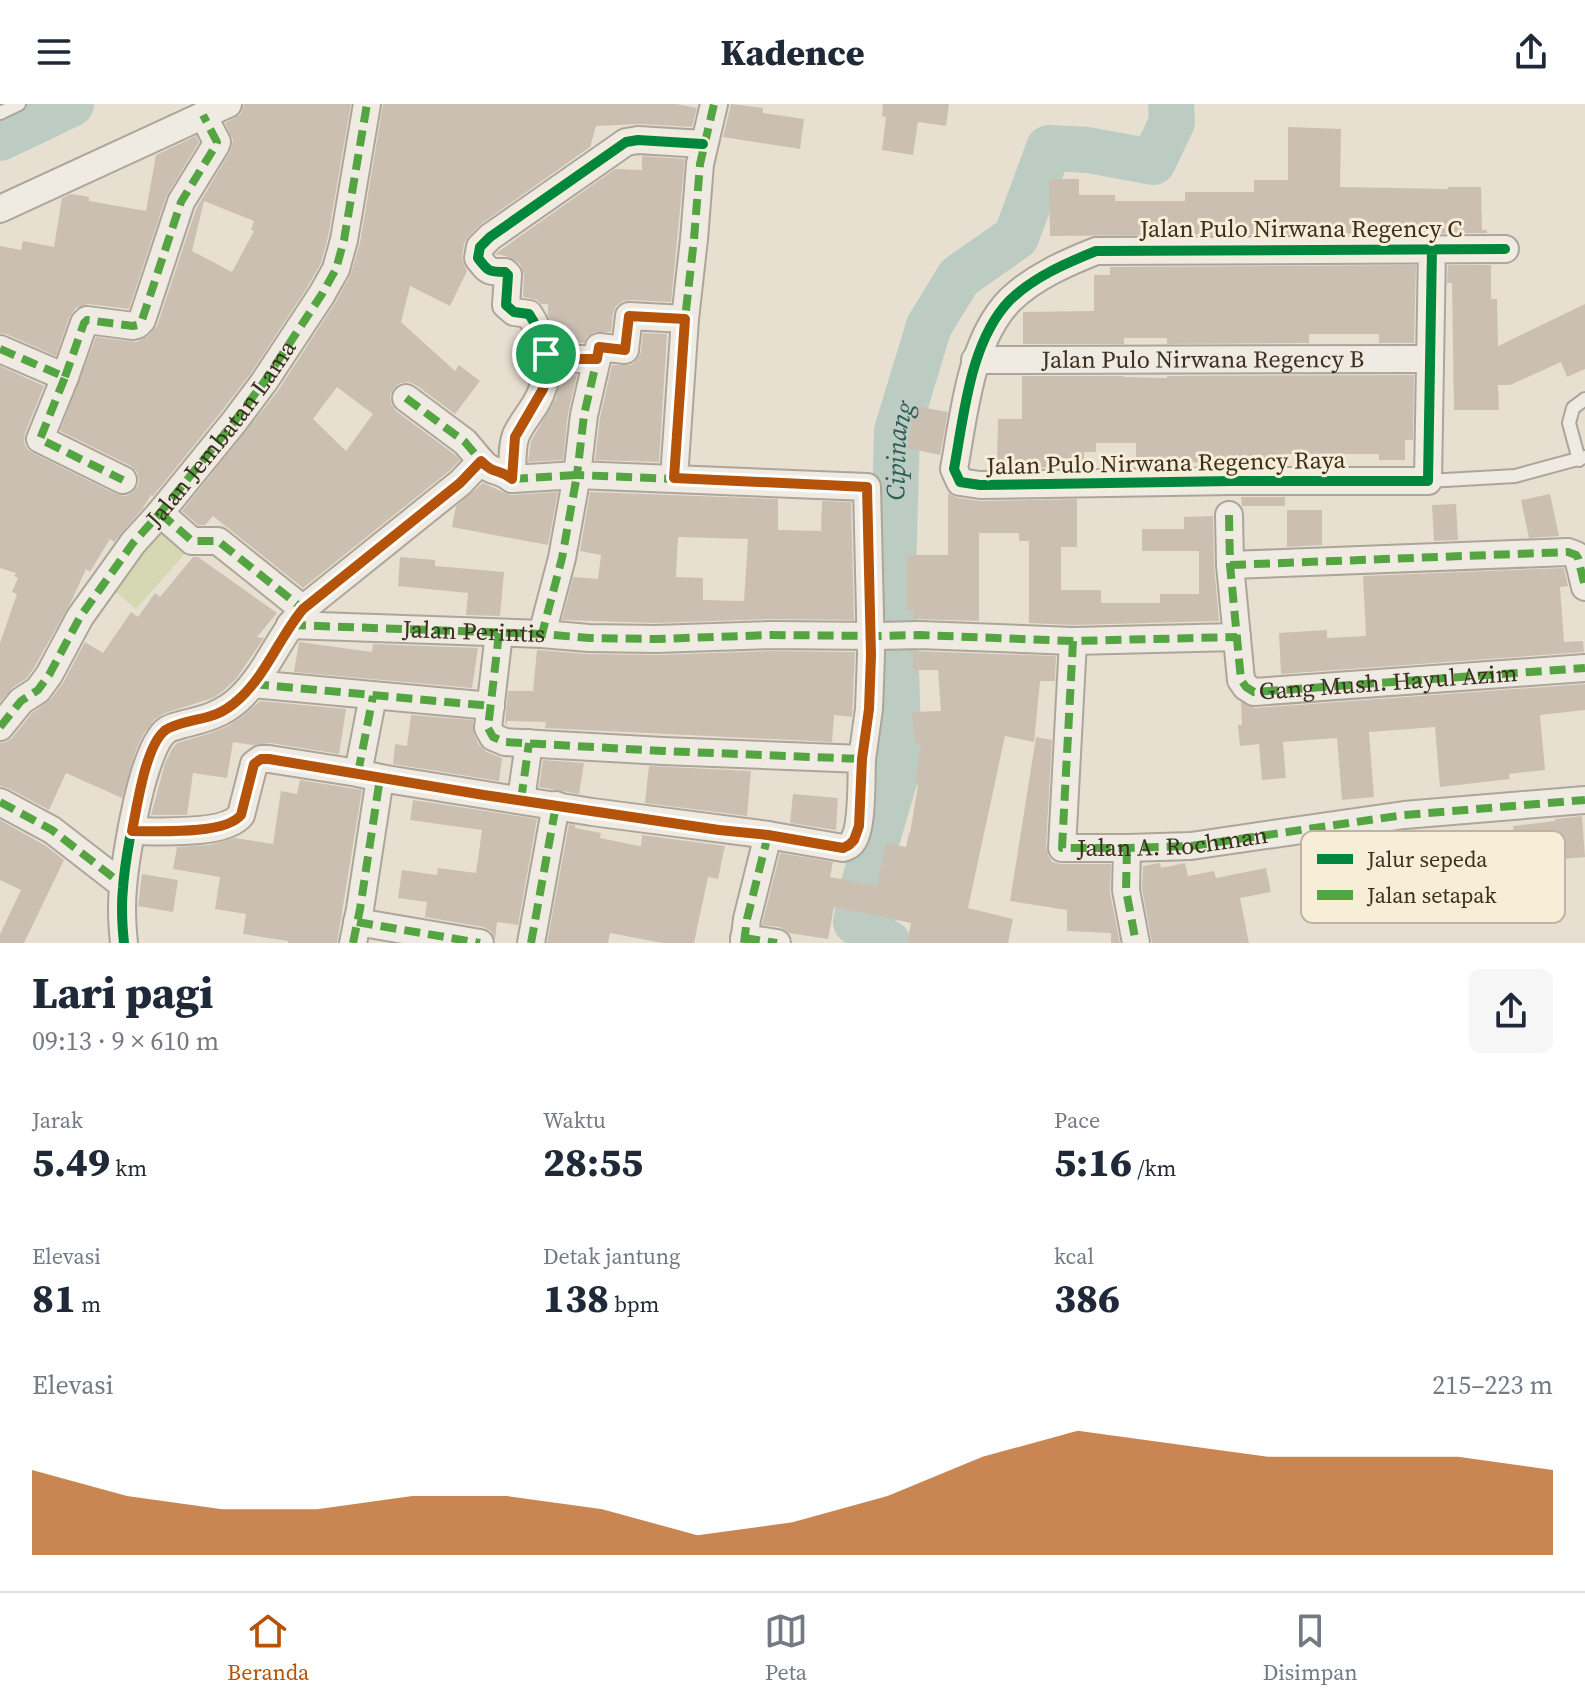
<!DOCTYPE html>
<html lang="id">
<head>
<meta charset="utf-8">
<style>
	:root { --surface:#fff; --page:#f6f6f7; --text:#1f2937; --muted:#747a83; --line:#e0e1e3; --accent:#b45309 }
	body { margin:0; font-family:"Source Serif 4",serif; background:var(--page); color:var(--text); height:100vh; display:flex; flex-direction:column; font-size:30px; white-space:nowrap }
	* { box-sizing:border-box; margin:0 }
	p { font-size:26px; color:var(--muted) }
	.icon { flex:none; width:44px; height:44px; fill:none; stroke:currentColor; stroke-width:2; stroke-linecap:round; stroke-linejoin:round }
	.map { position:relative; height:839px; overflow:hidden }
	.side { display:flex; flex-direction:column; background:var(--surface); flex:1 }
	.side>* { flex:none }
	.pin { position:absolute; display:grid; place-items:center; width:68px; height:68px; color:#fff; margin:-34px; border:4px solid #fff; border-radius:50%; box-shadow:0 2px 8px #0007 }
	.round { display:grid; place-items:center; flex:none; width:84px; height:84px; border-radius:12px; background:var(--page) }
	.overview { display:flex; align-items:center; justify-content:space-between; height:136px; padding:0 32px }
	h1 { font-size:44px; font-weight:800; line-height:60px }
	.figures { display:grid; grid-template-columns:repeat(3,1fr); gap:12px; height:136px; padding:8px 32px }
	.figures div { display:grid; align-content:center }
	.figures b { font-size:40px; font-weight:800 }
	.figures small { font-size:22px; font-weight:400 }
	.figures p { font-size:22px }
	.chart { height:224px; padding:16px 32px }
	.chart p { display:flex; justify-content:space-between }
	.chart svg { width:100%; height:144px; margin-top:8px; fill:var(--accent); opacity:.7 }
	header { display:flex; justify-content:space-between; align-items:center; height:104px; padding:0 32px; background:var(--surface); font-size:36px; font-weight:800 }
	.tabs { display:flex; justify-content:space-around; align-items:center; height:112px; border-top:2px solid var(--line); background:var(--surface); font-size:22px; color:var(--muted) }
	.tabs a { display:grid; justify-items:center; gap:4px }
	.tabs .current { color:var(--accent) }
	.map>svg:first-child { display:block }
	.green { fill:#d6d7b3 }
	.lines { fill:none; stroke-linecap:round; stroke-linejoin:round }
	.river { stroke:#bcccc2; stroke-width:46 }
	.building { fill:#cbbfb2; fill-rule:evenodd }
	.service-casing { stroke:#ada599; stroke-width:16 }
	.minor-casing { stroke:#ada599; stroke-width:30 }
	.service { stroke:#efebe3; stroke-width:12 }
	.minor { stroke:#efebe3; stroke-width:26 }
	.quiet { stroke:#54a441; stroke-width:8; stroke-dasharray:16 8; stroke-linecap:butt }
	.cycleway-casing { stroke:#f7eed8; stroke-width:15 }
	.cycleway { stroke:#00873e; stroke-width:10 }
	.route-casing { stroke:#fff; stroke-width:16 }
	.route { stroke:#b45309; stroke-width:10 }
	.labels { text-anchor:middle; stroke-width:6; stroke-linejoin:round; paint-order:stroke }
	.street-label { font-size:24px; fill:#3d2e20; stroke:#f7eed8 }
	.water-label { font-size:26px; font-style:italic; fill:#2f5d5a; stroke:#f7eed8 }
	.key { fill:#f7eed8; stroke:#bfb4a1; stroke-width:2 }
	.key-label { font-size:22px; fill:#3d2e20 }
</style>
</head>
<body>
<header><svg class="icon" aria-label="menu" viewBox="0 0 24 24"><path d="M4 6h16M4 12h16M4 18h16"/></svg>Kadence<svg class="icon" aria-label="share" viewBox="0 0 24 24"><path d="M12 15V3M7 8l5-5 5 5M5 13v7h14v-7"/></svg></header>
<div class="map">
<svg width="1585" height="839" viewBox="0 0 1585 839">
	<rect width="100%" height="100%" fill="#e7e0d1"/>
	<path class="green" d="M161 422 188 446 136 505 108 481Z"/>
	<g class="lines">
		<g class="river">
			<path d="M0 34 71 0"/>
			<path id="s1" d="M888 839 856 818 865 776 899 660 893 469 897 327 929 222 959 173 1016 133 1049 44 1088 46 1153 58 1172 18 1171 0"/>
		</g>
	</g>
	<path class="building" d="M244 0H351L328 133 321 159 308 182 251 269 221 308 153 392 151 391 143 404 114 438 110 435 90 468 86 465 71 498 35 562 27 574 12 584 0 598V539L17 490 12 488 18 474 14 472 16 469 0 464V262L44 282 25 329 24 338 27 345 33 349 116 390 125 392 132 389 138 382 139 376 137 368 131 362 60 327 96 233 137 238 148 232 157 222 196 105 231 46 233 36 225 19 241 10ZM204 97 254 117 251 126 254 127 232 168 192 147Z
		M383 0H676L697 4 692 23 639 20 596 22 590 43 481 120 469 132 464 140 462 152 463 158 467 167 450 202 410 182 401 218 455 267 459 261 480 277 455 310 416 281 409 278 400 279 394 284 390 291 391 300 396 307 454 350 460 356 449 367 303 484 213 412 205 421H198L182 407 277 288 335 199 350 172 360 139ZM337 283 373 310 346 347 313 315Z
		M731 0 763 4V9L804 15 800 45 723 33Z
		M883 0H949L946 22 918 18 913 51 882 46 886 13 882 12Z
		M1288 23 1341 25 1340 83 1448 85V83H1481L1482 126H1487V129L1050 132 1049 75H1079V91H1115V97H1185V88H1254V76H1288Z
		M196 32 199 38 166 93 129 205 88 200 76 204 69 214 56 252 6 230 0 229V142L21 146 23 137 54 143 62 94 71 90 89 93V97L146 107 156 51Z
		M642 52 685 55 671 198 630 196 623 197 616 202 613 209 611 228H594L587 233 584 239 559 236 548 211V200H541L537 196 523 193 524 171 520 160 506 152 495 150 615 65 642 66Z
		M1416 161 1414 239H1379V230H1309V239L1167 240V234H1124V240H1023V208L1094 207V171H1110V163Z
		M1448 161H1491V195H1497L1498 242 1585 200V265L1567 273 1561 258 1510 281H1498L1499 306H1454L1452 179H1447Z
		M643 229 667 230 659 358 595 356 600 314 612 261H631L637 256 641 248Z
		M562 269 577 271 568 309 563 356 528 358 531 337 556 294Z
		M1414 271 1413 336H1405V356H1379V350H1285V361L1136 357V339H1096V348H1084V357H1077V363L1018 364 997 361 998 315H1022V272H1124V273L1167 274V272Z
		M915 302 948 308 940 351 907 344Z
		M483 379 510 391 558 388 548 441 452 423 456 402Z
		M590 388 778 395V426L821 427 822 397 851 398 854 516 771 515 656 519 562 516 573 473 598 475 601 451 580 447ZM678 433 748 435 744 497 703 496V474L676 473Z
		M948 389 958 394 980 397 1077 395V443H1061V486H1101V499H1160V490H1199V447H1142V425H1184V413L1213 412 1214 461 1219 517 1073 521 1029 519V437H1019V429H979V517L913 515V506H907V451H948Z
		M1550 390 1559 432 1529 434 1521 396Z
		M1241 393H1285V402H1242Z
		M1456 400 1458 436 1434 437 1432 401Z
		M1287 406H1322V441L1287 443Z
		M193 453H198L277 509 257 533 264 534 236 575 223 587 213 594 165 609 155 615 144 629 136 646 122 694 66 669 49 706 8 684 0 682V639L6 638 12 634 32 609 51 595 63 579 85 538 103 549 131 508 138 513 155 489 160 493Z
		M400 453 435 456V462L504 468 500 512 466 511 468 489 398 482Z
		M1564 464 1568 482 1560 483 1564 538 1583 537 1584 548 1281 570 1279 529 1327 526V534L1366 532 1363 472Z
		M299 538 372 548 373 540 478 544 472 584 294 568Z
		M537 546 589 550 656 551 772 547 855 548 852 613 834 611 832 638 545 624 546 618 507 617 506 621 505 620 508 587H533Z
		M913 547 1056 552 1055 577H1040L1034 638 1005 632 968 804 1013 815 1008 839H907L911 819 834 803 828 835 789 829 780 823 762 821 780 749 833 758 830 773 877 782 886 739 906 743 909 729H910L918 681 915 680 921 640H915L912 608 941 607 938 566H913Z
		M1585 580V606L1540 611 1545 666 1509 670 1510 675 1440 683 1435 623 1369 628 1374 693 1342 696 1337 634 1283 638 1286 674 1262 676 1259 640 1240 642 1238 621H1242L1241 598 1255 604Z
		M260 597 346 605 339 650 271 639 253 641 233 638 227 674 193 669 187 711H151L165 659 172 645 177 639 211 629 228 622 243 612Z
		M411 611 473 616 474 631 479 641 487 648 502 654 499 677 393 660 395 640 407 642Z
		M1036 633 1052 636 1046 743 1048 751 1052 758 1061 760H1111L1110 789 1120 839H1111V829L1067 827V806L1010 797Z
		M543 656 584 659 579 690 539 683Z
		M649 662 751 667 747 712 645 699Z
		M300 676 362 686 337 839H288V837L243 830 246 810 215 805 220 773 173 765 177 743 209 741 235 734 273 740 281 687 297 690Z
		M793 690 838 694 836 726 790 719Z
		M413 696 537 715 518 821 497 818 495 836 491 827 483 823 425 813 427 798 398 794 402 766 437 771 438 764 476 769 482 726 410 716Z
		M1582 712 1585 753 1518 759 1513 722 1555 717V715Z
		M0 716 46 742 64 756 24 839H0V830L21 786 0 776Z
		M569 720 575 721V724L601 729 600 734 639 742H641L642 731 725 742 718 775 708 773 694 839H663L610 829 608 839H547Z
		M1160 759 1161 764 1185 759 1188 772 1214 767 1216 774 1266 764 1271 788 1240 794 1249 839H1152L1142 785 1143 762Z
		M142 770 178 776 173 808 138 802Z"/>
	<g class="lines">
		<defs>
			<path id="service" d="M0 9 19 0
				M1579 356 1569 319 1573 304 1585 295
				M1428 377 1515 372 1585 353"/>
			<g id="minor">
				<path d="M0 105 228 0"/>
				<path d="M1432 144 1428 377H1232L980 381 960 378 954 365C964 311 970 237 1010 196 1034 173 1066 159 1096 147L1505 145"/>
				<path d="M0 245 65 273 40 335 123 376"/>
				<path d="M546 250 573 255H597L599 243 625 246 629 212 685 215"/>
				<path id="s2" d="M975 256 1430 255"/>
				<path d="M65 273 84 219 87 216 133 222 137 221 142 216 181 98 216 41 217 38 203 11"/>
				<path d="M406 294 465 338 481 357"/>
				<path d="M674 374 685 215 694 135 700 60 714 0"/>
				<path d="M512 375 577 371 562 454 542 530"/>
				<path d="M160 409 192 437H218L303 505"/>
				<path d="M1229 411 1230 461 1241 576 1246 583 1254 588 1585 564"/>
				<path d="M1230 461 1568 448 1576 451 1578 454 1585 483"/>
				<path d="M290 521 542 530 589 534 656 535 772 531 878 532 920 531 1073 537 1237 533"/>
				<path d="M499 529 488 624 493 633 505 638 663 647 862 655 869 605 871 551 867 383 577 371 584 311 597 255"/>
				<path d="M1073 537 1062 744H1127L1191 742 1404 711 1585 696"/>
				<path d="M253 580 491 602"/>
				<path d="M0 623 21 597 38 586 49 571 80 513 133 439 160 409 234 318 264 278 322 190 336 165 344 136 367 0"/>
				<path d="M358 669 373 592"/>
				<path d="M521 696 529 639"/>
				<path d="M0 698 52 726 123 781"/>
				<path d="M132 727C157 727 225 732 241 711L254 660 261 655H269L358 669 380 674"/>
				<path d="M1127 744 1126 786 1136 839"/>
				<path d="M357 818 480 839"/>
				<path d="M744 834 777 839"/>
				<path d="M124 839C122 820 121 803 123 784 125 754 143 641 167 626 171 623 178 622 184 620 205 615 223 610 239 595 266 570 279 533 303 505L460 379 481 357C494 371 499 364 512 375 513 361 511 344 516 331 521 320 530 309 536 299 554 268 547 238 529 210L514 208 506 201 508 171 505 168C488 168 488 167 478 154L480 143 490 133 626 38 638 36 703 40"/>
				<path d="M353 839 360 805 380 674 592 708 768 731 843 744C848 742 850 742 853 737 863 723 861 674 862 655"/>
				<path d="M531 839 556 701"/>
				<path d="M744 839 747 815 768 731"/>
			</g>
		</defs>
		<use href="#service" class="service-casing"/>
		<use href="#minor" class="minor-casing"/>
		<use href="#service" class="service"/>
		<use href="#minor" class="minor"/>
		<g class="quiet">
			<path d="M0 245 65 273 40 335 123 376"/>
			<path d="M546 250 573 255H597L599 243 625 246 629 212 685 215"/>
			<path d="M65 273 84 219 87 216 133 222 137 221 142 216 181 98 216 41 217 38 203 11"/>
			<path d="M406 294 465 338 481 357"/>
			<path d="M674 374 685 215 694 135 700 60 714 0"/>
			<path d="M512 375 577 371 562 454 542 530"/>
			<path d="M160 409 192 437H218L303 505"/>
			<path id="s3" d="M1229 411 1230 461 1241 576 1246 583 1254 588 1585 564"/>
			<path d="M1230 461 1568 448 1576 451 1578 454 1585 483"/>
			<path id="s4" d="M290 521 542 530 589 534 656 535 772 531 878 532 920 531 1073 537 1237 533"/>
			<path d="M499 529 488 624 493 633 505 638 663 647 862 655 869 605 871 551 867 383 577 371 584 311 597 255"/>
			<path id="s5" d="M1073 537 1062 744H1127L1191 742 1404 711 1585 696"/>
			<path d="M253 580 491 602"/>
			<path id="s6" d="M0 623 21 597 38 586 49 571 80 513 133 439 160 409 234 318 264 278 322 190 336 165 344 136 367 0"/>
			<path d="M358 669 373 592"/>
			<path d="M521 696 529 639"/>
			<path d="M0 698 52 726 123 781"/>
			<path d="M132 727C157 727 225 732 241 711L254 660 261 655H269L358 669 380 674"/>
			<path d="M1127 744 1126 786 1136 839"/>
			<path d="M357 818 480 839"/>
			<path d="M744 834 777 839"/>
			<path d="M353 839 360 805 380 674 592 708 768 731 843 744C848 742 850 742 853 737 863 723 861 674 862 655"/>
			<path d="M531 839 556 701"/>
			<path d="M744 839 747 815 768 731"/>
		</g>
		<defs>
			<path id="cycleway" d="M1432 144 1428 377H1232L980 381 960 378 954 365C964 311 970 237 1010 196 1034 173 1066 159 1096 147L1505 145
				M124 839C122 820 121 803 123 784 125 754 143 641 167 626 171 623 178 622 184 620 205 615 223 610 239 595 266 570 279 533 303 505L460 379 481 357C494 371 499 364 512 375 513 361 511 344 516 331 521 320 530 309 536 299 554 268 547 238 529 210L514 208 506 201 508 171 505 168C488 168 488 167 478 154L480 143 490 133 626 38 638 36 703 40"/>
		</defs>
		<use href="#cycleway" class="cycleway-casing"/>
		<use href="#cycleway" class="cycleway"/>
	</g>
	<g class="lines">
		<defs>
			<path id="route" d="M629 212 685 215 674 374 867 383 871 551 869 605 862 655 859 722 854 736 849 741 843 744 768 731 719 726 484 691 269 655H261L254 660 241 711C225 731 156 727 132 727 137 704 146 634 169 624 196 612 214 618 238 596 266 571 279 534 303 505L460 379 481 357C494 371 499 364 512 375L515 333 543 285 546 275V250L573 255H597L599 243 625 246Z"/>
		</defs>
		<use href="#route" class="route-casing"/>
		<use href="#route" class="route"/>
	</g>
	<g class="labels">
		<g class="street-label">
			<text x="1301" y="133">Jalan Pulo Nirwana Regency C</text>
			<text dy="8" stroke="none"><textPath href="#s2" startOffset="228">Jalan Pulo Nirwana Regency B</textPath></text>
			<text dy="8" stroke="none"><textPath href="#s6" startOffset="370">Jalan Jembatan Lama</textPath></text>
			<text transform="translate(1166 359) rotate(-1)" y="8">Jalan Pulo Nirwana Regency Raya</text>
			<text dy="8" stroke="none"><textPath href="#s4" startOffset="184">Jalan Perintis</textPath></text>
			<text dy="8" stroke="none"><textPath href="#s3" startOffset="318">Gang Mush. Hayul Azim</textPath></text>
			<text dy="8" stroke="none"><textPath href="#s5" startOffset="318">Jalan A. Rochman</textPath></text>
		</g>
		<g class="water-label">
			<text dy="9" stroke="none"><textPath href="#s1" startOffset="516">Cipinang</textPath></text>
		</g>
	</g>
	<rect x="1301" y="727" width="264" height="92" rx="12" class="key"/>
	<rect x="1317" y="750" width="36" height="10" fill="#00873e"/>
	<rect x="1317" y="786" width="36" height="10" fill="#54a441"/>
	<g class="key-label">
		<text x="1367" y="763">Jalur sepeda</text>
		<text x="1367" y="799">Jalan setapak</text>
	</g>
</svg>
<div class="pin" style="left:546px;top:250px;background:#1e9e55"><svg class="icon" aria-label="arrive" viewBox="0 0 24 24"><path d="M6 21V4h12l-3 4 3 4H6"/></svg></div>
</div>
<section class="side">
<div class="overview"><div><h1>Lari pagi</h1><p>09:13 · 9 × 610 m</p></div><a class="round"><svg class="icon" aria-label="share" viewBox="0 0 24 24"><path d="M12 15V3M7 8l5-5 5 5M5 13v7h14v-7"/></svg></a></div>
<div class="figures">
<div><p>Jarak</p><b>5.49<small> km</small></b></div>
<div><p>Waktu</p><b>28:55</b></div>
<div><p>Pace</p><b>5:16<small> /km</small></b></div>
</div>
<div class="figures">
<div><p>Elevasi</p><b>81<small> m</small></b></div>
<div><p>Detak jantung</p><b>138<small> bpm</small></b></div>
<div><p>kcal</p><b>386</b></div>
</div>
<div class="chart"><p><span>Elevasi</span>215–223 m</p>
<svg viewBox="0 0 160 44" preserveAspectRatio="none"><path d="M0 44V18L10 26L20 30L30 30L40 26L50 26L60 30L70 38L80 34L90 26L100 14L110 6L120 10L130 14L140 14L150 14L160 18V44z"/></svg>
</div>
</section>
<nav class="tabs">
<a class="current"><svg class="icon" aria-label="home" viewBox="0 0 24 24"><path d="M3 11l9-7 9 7M6 9v11h12V9"/></svg>Beranda</a>
<a><svg class="icon" aria-label="map" viewBox="0 0 24 24"><path d="M3 6l6-2 6 2 6-2v14l-6 2-6-2-6 2zM9 4v14M15 6v14"/></svg>Peta</a>
<a><svg class="icon" aria-label="saved" viewBox="0 0 24 24"><path d="M7 4h10v16l-5-4-5 4z"/></svg>Disimpan</a>
</nav>
</body>
</html>
